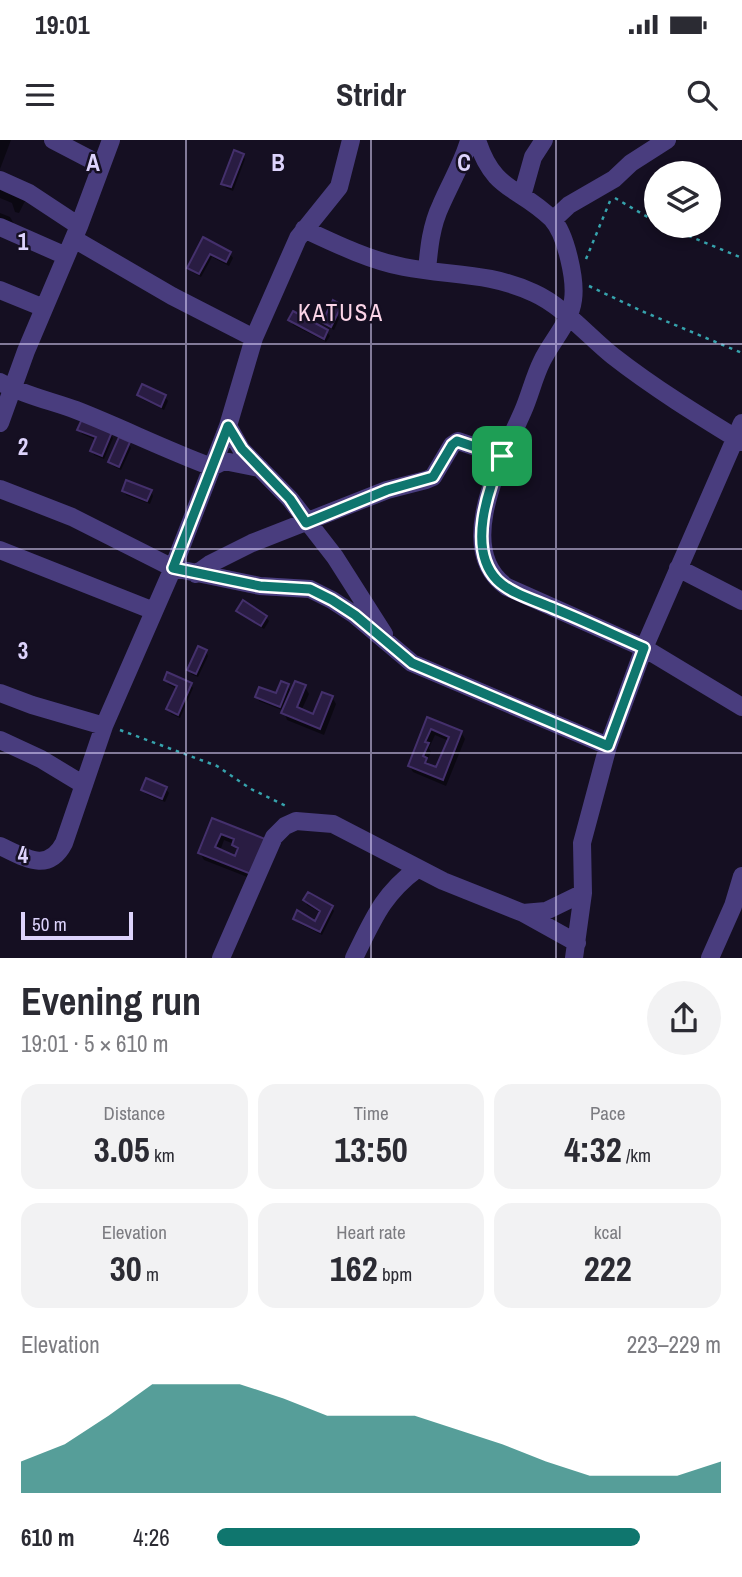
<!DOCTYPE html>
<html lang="en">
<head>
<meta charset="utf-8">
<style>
	:root { --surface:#fff; --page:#f2f2f3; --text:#2b2b33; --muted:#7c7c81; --accent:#0f766e }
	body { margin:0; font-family:"Archivo Narrow",sans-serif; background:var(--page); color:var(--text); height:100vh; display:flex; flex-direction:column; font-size:26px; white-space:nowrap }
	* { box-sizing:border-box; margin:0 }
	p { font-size:23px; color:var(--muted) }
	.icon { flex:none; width:38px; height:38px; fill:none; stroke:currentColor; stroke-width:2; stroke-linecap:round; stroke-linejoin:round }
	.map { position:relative; height:818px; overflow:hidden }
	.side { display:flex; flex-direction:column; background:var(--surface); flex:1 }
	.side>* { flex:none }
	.buttons { position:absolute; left:644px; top:21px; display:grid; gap:14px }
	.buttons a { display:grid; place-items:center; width:77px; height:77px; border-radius:50%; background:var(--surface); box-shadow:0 4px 10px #0003; font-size:35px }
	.scale { position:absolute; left:21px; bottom:18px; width:112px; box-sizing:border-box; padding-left:7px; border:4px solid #ddd3fc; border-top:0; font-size:19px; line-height:24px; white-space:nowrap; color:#ddd3fc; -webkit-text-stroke:5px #150f22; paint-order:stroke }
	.pin { position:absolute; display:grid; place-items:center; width:60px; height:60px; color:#fff; margin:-30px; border-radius:14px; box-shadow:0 4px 10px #0006 }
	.round { display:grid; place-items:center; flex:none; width:74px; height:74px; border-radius:37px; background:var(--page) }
	.summary { display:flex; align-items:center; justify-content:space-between; height:119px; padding:0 21px }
	h1 { font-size:38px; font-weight:700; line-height:52px }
	.metrics { display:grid; grid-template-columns:repeat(3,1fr); gap:10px; height:119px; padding:7px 21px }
	.metrics div { display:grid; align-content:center; border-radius:18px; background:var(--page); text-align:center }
	.metrics b { font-size:35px; font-weight:700 }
	.metrics small { font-size:19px; font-weight:400 }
	.metrics p { font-size:19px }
	.chart { height:196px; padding:14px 21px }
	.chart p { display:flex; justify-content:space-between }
	.chart svg { width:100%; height:126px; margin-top:7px; fill:var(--accent); opacity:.7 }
	ul { padding:0 21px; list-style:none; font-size:23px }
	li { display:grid; grid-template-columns:112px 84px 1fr; align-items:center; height:52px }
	li i { height:18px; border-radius:9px; background:var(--accent) }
	.status { display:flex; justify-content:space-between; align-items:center; height:49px; padding:0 35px; background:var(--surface); direction:ltr }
	.status svg { height:19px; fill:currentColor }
	header { display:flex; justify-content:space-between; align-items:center; height:91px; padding:0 21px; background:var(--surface); font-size:32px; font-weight:700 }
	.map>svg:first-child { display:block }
	.shadow { fill:#0007; fill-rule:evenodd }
	.building { fill:#291c42; stroke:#44306c; stroke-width:2; fill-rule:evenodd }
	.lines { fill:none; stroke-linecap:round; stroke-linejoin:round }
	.path { stroke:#36a3ad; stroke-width:2.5; stroke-dasharray:3.5 5; stroke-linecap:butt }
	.minor { stroke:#493d7e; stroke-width:18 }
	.route-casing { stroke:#fff; stroke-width:14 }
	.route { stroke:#0f766e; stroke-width:9 }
	.grid { fill:none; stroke:#ddd3fc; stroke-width:2; stroke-opacity:0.55 }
	.labels { text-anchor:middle; stroke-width:5; stroke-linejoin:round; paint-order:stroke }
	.quarter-label { font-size:23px; letter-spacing:2px; fill:#fcd5e8; stroke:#150f22 }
	.grid-label { font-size:23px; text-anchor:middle; font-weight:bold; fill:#ddd3fc; stroke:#150f22; stroke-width:5; stroke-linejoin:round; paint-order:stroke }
</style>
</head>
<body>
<div class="status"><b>19:01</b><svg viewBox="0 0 49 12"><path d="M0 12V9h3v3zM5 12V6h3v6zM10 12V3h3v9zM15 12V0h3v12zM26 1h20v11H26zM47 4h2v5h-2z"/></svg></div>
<header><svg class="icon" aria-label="menu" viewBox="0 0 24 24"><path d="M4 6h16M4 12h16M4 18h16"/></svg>Stridr<svg class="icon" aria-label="search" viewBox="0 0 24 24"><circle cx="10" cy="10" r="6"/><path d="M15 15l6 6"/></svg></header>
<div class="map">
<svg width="742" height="818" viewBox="0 0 742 818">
	<rect width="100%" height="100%" fill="#150f22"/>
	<path class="shadow" d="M0 0H11L0 29Z
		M243 15 245 19 233 51 226 48 223 44Z
		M0 45 25 61 19 73 15 72 12 63 0 58Z
		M0 73 10 77 14 84 0 87Z
		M674 86H700L695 97Z
		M204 100 230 114 233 118 229 126 212 117 201 137 192 132 189 128Z
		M341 166 343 170 334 190 326 186 324 182Z
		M290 180 327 192 330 196 326 202 293 185Z
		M139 255 165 257 168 261 164 270 142 259Z
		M79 289 110 294 113 298 104 319 94 315 92 311 96 300 82 294Z
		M129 304 131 308 121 330 113 326 110 321Z
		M124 351H151L153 356 150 364 126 355Z
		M238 471 266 477 269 481 264 489 241 475Z
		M206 511 208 516 198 537 191 534 189 530Z
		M166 540 190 544 193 548 180 578 171 574 168 569 177 549 168 544Z
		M288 546 292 553 305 547 309 554 301 571 314 576 332 557 336 564 324 595 287 580 284 571 259 561 257 557 277 556Z
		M428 579 461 592 465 599 446 646 413 632 409 625ZM435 595 449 601 437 630 430 627 427 621 431 612 429 608Z
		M166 649 169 653 165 662 146 654 143 650Z
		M213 680 263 700 255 740 204 720 200 713ZM224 700 234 704 238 713 236 718 220 711Z
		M305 760 331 767 334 771 322 795 298 783 295 779 316 783 321 773 307 765Z"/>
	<path class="building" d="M234 10 244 14 231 47 221 44Z
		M203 97 231 112 226 122 210 114 199 134 187 128Z
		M333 160 342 165 331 187 322 182Z
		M293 171 328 190 324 199 288 180Z
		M142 244 166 255 161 267 137 255Z
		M82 279 112 292 102 316 90 311 96 297 77 290Z
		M119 297 130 302 119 327 108 322Z
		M126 340 152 350 147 361 122 351Z
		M243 460 267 476 261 486 236 471Z
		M198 506 207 510 196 534 187 530Z
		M167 532 192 543 178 575 166 569 177 546 164 540Z
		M281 541 289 544 280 567 255 557 259 547 276 553Z
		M295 541 306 545 297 567 313 574 322 552 333 556 320 589 281 573Z
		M427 577 462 591 443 640 408 626ZM431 589 449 597 436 627 425 623 427 618 423 616 429 603 425 602Z
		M146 638 167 647 162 659 141 650Z
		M212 678 265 699 251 734 198 713ZM221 694 234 699 232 705 238 708 235 716 215 707Z
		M308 752 333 766 320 792 293 779 297 770 315 781 320 771 303 760Z"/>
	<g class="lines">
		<path class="path" d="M615 58 656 82
			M665 86 742 118
			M586 119 610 61
			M589 146 644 172 742 213
			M120 590 217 626 251 649 288 667"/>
		<path class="minor" d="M53 0 101 25
			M477 0C494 53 519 46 552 79 566 94 576 140 573 160 570 183 552 200 542 221 534 237 530 255 523 271 503 317 452 409 507 447L644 508 742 567
			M0 40 29 53 79 86
			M522 56 533 17 544 0
			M553 80 569 65 614 39 631 23 667 0
			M0 87 66 116
			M304 89C336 104 369 120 404 127 450 136 489 132 534 153 563 166 588 196 613 216 654 248 698 275 742 302
			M74 99 172 156 254 198
			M427 130C429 108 431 86 441 65 450 44 461 26 468 4
			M0 150 44 168
			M0 242C23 255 52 261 76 270 122 288 166 310 212 327L224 321 260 328
			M0 283 26 211 79 86 111 0
			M228 286 241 309 290 359 335 417 384 494
			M0 349 72 377 173 428 260 446 310 449 332 460 355 475 412 523 608 606 644 508 742 283
			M0 410 154 471
			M678 428 742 461
			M196 434 210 424 252 403 387 350 426 340 433 337 452 305 458 301 502 316
			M0 553 32 565 104 586
			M0 600 41 619 84 645
			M0 706C24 717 48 734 64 703L104 586 173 428 228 286 254 198 298 98 339 47 351 0
			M523 773 577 803
			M221 818 274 697 285 686 296 681 333 684 443 741 523 773 546 771 583 753
			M354 818C373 780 382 755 417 729
			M574 818 583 753 582 703 608 606
			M710 818 733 766 742 736"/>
	</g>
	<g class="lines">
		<defs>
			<path id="route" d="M228 286 242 309 290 359 306 383 387 350 433 337 452 305 457 301 502 316C488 350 467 409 497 440 511 454 537 461 555 469 585 481 614 495 644 508L608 606 412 523 355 475 332 460 310 449 260 446 173 428Z"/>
		</defs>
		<use href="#route" class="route-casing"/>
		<use href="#route" class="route"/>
	</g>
	<path class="grid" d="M186 0V818M371 0V818M556 0V818M0 204H742M0 409H742M0 613H742"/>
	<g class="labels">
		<g class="quarter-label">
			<text x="341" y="181">KATUSA</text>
		</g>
	</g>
	<g class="grid-label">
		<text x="93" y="31">A</text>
		<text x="278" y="31">B</text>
		<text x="464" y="31">C</text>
		<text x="23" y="110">1</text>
		<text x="23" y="315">2</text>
		<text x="23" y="519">3</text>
		<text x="23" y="723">4</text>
	</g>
</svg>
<div class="buttons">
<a><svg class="icon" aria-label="layers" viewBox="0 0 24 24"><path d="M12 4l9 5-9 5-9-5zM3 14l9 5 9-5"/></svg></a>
</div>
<div class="scale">50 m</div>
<div class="pin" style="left:502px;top:316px;background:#1e9e55"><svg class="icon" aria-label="arrive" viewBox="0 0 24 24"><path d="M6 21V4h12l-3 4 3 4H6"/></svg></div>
</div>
<section class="side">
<div class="summary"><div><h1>Evening run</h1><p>19:01 · 5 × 610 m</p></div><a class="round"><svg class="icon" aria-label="share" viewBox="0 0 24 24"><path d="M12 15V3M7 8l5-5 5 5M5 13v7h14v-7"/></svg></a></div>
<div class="metrics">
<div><p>Distance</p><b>3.05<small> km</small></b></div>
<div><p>Time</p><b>13:50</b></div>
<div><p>Pace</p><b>4:32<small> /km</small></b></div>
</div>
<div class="metrics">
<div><p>Elevation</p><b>30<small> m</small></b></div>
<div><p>Heart rate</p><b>162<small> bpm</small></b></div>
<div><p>kcal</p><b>222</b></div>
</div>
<div class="chart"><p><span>Elevation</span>223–229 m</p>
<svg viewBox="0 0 160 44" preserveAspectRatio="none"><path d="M0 44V33L10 27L20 17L30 6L40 6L50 6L60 11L70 17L80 17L90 17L100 22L110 27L120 33L130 38L140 38L150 38L160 33V44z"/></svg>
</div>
<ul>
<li><b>610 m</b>4:26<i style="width:84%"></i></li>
</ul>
</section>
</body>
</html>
